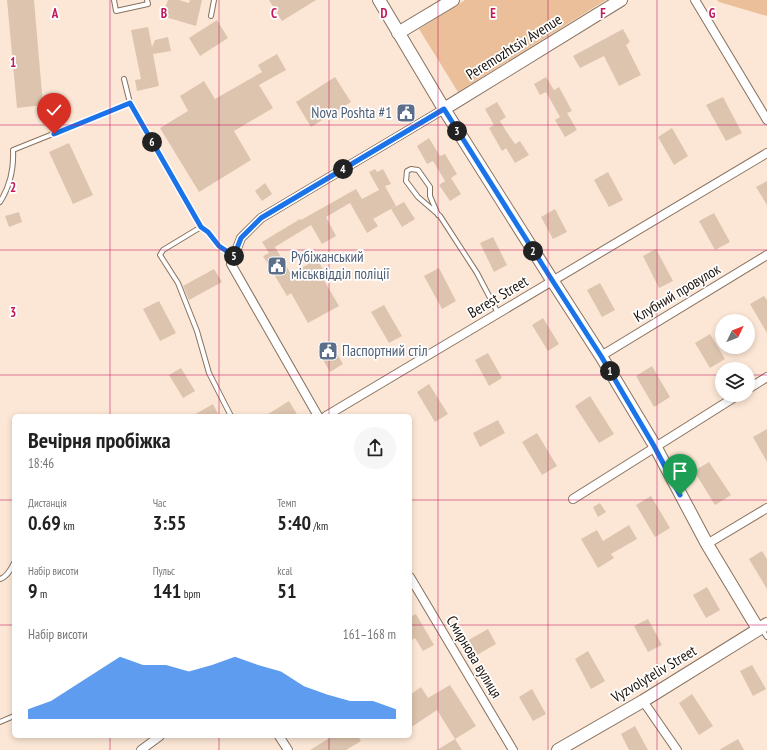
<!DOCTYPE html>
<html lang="uk">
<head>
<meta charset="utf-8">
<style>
	:root { --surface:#fff; --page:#f6f6f6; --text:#222; --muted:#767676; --accent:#1a73e8 }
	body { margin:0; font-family:"PT Sans Narrow",sans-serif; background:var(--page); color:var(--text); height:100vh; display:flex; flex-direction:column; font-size:15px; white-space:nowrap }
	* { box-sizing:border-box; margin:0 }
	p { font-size:13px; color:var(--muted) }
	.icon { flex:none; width:22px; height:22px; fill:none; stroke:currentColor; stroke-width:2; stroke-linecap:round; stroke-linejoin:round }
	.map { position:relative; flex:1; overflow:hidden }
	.panel { position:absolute; left:12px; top:414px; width:400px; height:324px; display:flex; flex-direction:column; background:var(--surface); border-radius:6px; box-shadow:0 2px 6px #0003 }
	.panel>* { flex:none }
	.needle { width:26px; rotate:47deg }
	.buttons { position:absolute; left:715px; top:314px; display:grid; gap:8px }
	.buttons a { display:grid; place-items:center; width:40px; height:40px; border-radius:50%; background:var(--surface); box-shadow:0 2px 6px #0003; font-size:20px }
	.pin { position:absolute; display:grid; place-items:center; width:34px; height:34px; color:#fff; margin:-41px -17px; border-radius:50% 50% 50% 0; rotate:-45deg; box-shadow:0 0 4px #0007 }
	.pin .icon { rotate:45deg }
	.km { position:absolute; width:20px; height:20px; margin:-10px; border-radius:50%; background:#222; color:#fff; font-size:11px; line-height:20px; text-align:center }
	.round { display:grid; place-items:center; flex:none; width:42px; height:42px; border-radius:21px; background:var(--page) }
	.head { display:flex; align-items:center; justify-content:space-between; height:68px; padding:0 16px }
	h1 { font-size:22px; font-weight:700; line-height:30px }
	.figures { display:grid; grid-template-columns:repeat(3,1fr); gap:6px; height:68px; padding:4px 16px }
	.figures div { display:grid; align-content:center }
	.figures b { font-size:20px; font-weight:700 }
	.figures small { font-size:11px; font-weight:400 }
	.figures p { font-size:11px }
	.chart { height:112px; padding:8px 16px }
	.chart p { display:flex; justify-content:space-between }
	.chart svg { width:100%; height:72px; margin-top:4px; fill:var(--accent); opacity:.7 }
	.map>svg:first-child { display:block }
	.green { fill:#ebbf99 }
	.building { fill:#ddc4ae }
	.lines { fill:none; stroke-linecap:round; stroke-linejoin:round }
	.lane-casing { stroke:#88715e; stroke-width:6 }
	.street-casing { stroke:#88715e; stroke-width:10 }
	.secondary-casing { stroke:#88715e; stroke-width:14 }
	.lane { stroke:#fff; stroke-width:4 }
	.street { stroke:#fff; stroke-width:8 }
	.secondary { stroke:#fff; stroke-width:12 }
	.route-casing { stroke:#fff; stroke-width:8 }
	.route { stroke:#1a73e8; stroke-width:5 }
	.grid { fill:none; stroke:#c2185b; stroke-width:1; stroke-opacity:0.55 }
	.labels { text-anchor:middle; stroke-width:3.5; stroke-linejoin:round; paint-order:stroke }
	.street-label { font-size:15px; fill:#1b120a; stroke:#fff }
	.service-label { font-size:15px; fill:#4e5e75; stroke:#fff; text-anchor:start }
	.grid-label { font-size:13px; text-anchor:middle; font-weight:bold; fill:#c2185b; stroke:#fff; stroke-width:3.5; stroke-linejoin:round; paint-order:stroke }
</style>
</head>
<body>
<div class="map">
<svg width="767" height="750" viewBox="0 0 767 750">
	<rect width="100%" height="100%" fill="#fce7d6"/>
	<path class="green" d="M465 0H606L458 92 419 29Z
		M717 0H767V16L719 2Z"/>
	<path class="building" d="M7 0H34L43 105 17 108Z
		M168 0H179L189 3 190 0H202L196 26 162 16Z
		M269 0H316L282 21Z
		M217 20 228 38 200 56 189 38Z
		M148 27 152 47 155 40 168 37 171 51 153 54 159 86 137 91 135 80 141 79 131 30Z
		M623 29 630 42 626 45 641 75 619 86 604 56 580 68 573 56Z
		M277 54 286 70 259 85 273 108 234 131 251 160 199 192 160 128 188 111 180 96 204 81 215 99 262 72 258 65Z
		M335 77 351 102 311 127 296 102Z
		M546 77 554 90 559 87 572 111 567 113 577 130 565 137 555 120 560 117 546 92 540 95 534 84Z
		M723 97 742 133 726 141 706 105Z
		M497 102 506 117 500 121 506 131 515 144 520 141 529 155 515 163 506 148 502 151 489 128 494 125 485 109Z
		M411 106 416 114 403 121 398 113Z
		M672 128 688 156 674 165 658 137Z
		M429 138 440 156 445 154 457 174 451 178 461 194 450 201 439 185 445 181 433 161 427 164 417 146Z
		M69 143 93 195 73 204 49 152Z
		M375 169 377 172 383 169 391 184 385 186 396 206 373 219 378 226 367 233 350 203 326 217 336 236 322 244 311 225 275 247 291 274 317 259 325 273 321 275 339 306 308 323 291 293 287 296 263 256 269 253 262 242 300 219 301 220 356 189 362 199 379 190 369 172Z
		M608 172 623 200 609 207 594 180Z
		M767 181V205L756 187Z
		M265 183 272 194 262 201 255 191Z
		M404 202 415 219 402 227 391 209Z
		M555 209 567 232 553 239 541 217Z
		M19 212 22 222 9 227 5 216Z
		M714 213 730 242 715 250 699 221Z
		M493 237 507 265 494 272 480 243Z
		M656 249 673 281 659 288 643 256Z
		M439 268 456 301 442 309 424 276Z
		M214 269 222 282 189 300 183 286Z
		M600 283 615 310 602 317 587 290Z
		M764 296 767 300V333L750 304Z
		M159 301 176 333 160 341 143 309Z
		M384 305 402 336 389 343 371 312Z
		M543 318 559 344 548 351 532 325Z
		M710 334 725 359 710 368 695 343Z
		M330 343 343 364 330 372 318 351Z
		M488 353 502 378 489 386 475 360Z
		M652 366 670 397 654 407 636 376Z
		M181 368 195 391 183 398 169 375Z
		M429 384 448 414 435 422 417 392Z
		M590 396 614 434 599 443 575 406Z
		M289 401 298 416H265Z
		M213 404 219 416H192Z
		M498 420 505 433 480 447 473 433Z
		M767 429V462L753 437Z
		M537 433 557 466 542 475 522 442Z
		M709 462 731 495 715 505 694 471Z
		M651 496 670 528 655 537 636 505Z
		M600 503 606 512 598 517 593 507Z
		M629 525 637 539 611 554 614 558 598 568 581 539 597 530 603 541Z
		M762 551 767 559V589L749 559Z
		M707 587 720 610 706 618 693 595Z
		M416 614 434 645 423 651 415 638 410 641V629L413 628 410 623V617Z
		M648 619 662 645 648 652 634 626Z
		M488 629 496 644 475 656 467 641Z
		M588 651 605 681 591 689 575 659Z
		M752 665 766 689 753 696 740 671Z
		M450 685 476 726 455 739 437 710 410 728V695L421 687 428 698Z
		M532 689 546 714 533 721 519 697Z
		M692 694 713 726 699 735 679 703Z
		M635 726 643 741 648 750H629L621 734Z
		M333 736H358L361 741 346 750H310Z
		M455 739 462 750H437Z
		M738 739 744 750H719Z"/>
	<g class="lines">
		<defs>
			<path id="lane" d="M114 0 116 11 148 4 147 0
				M211 16 214 0
				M124 79 130 103 201 227
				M0 202C10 186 14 169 13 150L130 103
				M438 215 430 196V187L418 170 411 169 407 171 406 181 418 197 440 216 477 273 498 313
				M231 416 209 373 197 331 178 283 160 255 163 250 201 227 208 231 219 246 234 256
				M0 579C7 577 11 569 14 563
				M762 630 767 637
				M0 722 14 716"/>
			<path id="street" d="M695 0 767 120
				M601 356 767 255
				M748 389 767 377
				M318 416 231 264 241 238 261 218 444 109
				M326 416 767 153
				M573 499 738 395
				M707 544 767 508
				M410 577 513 750
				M643 701 677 750
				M279 736 288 750
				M141 750 160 736"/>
			<path id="secondary" d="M379 0 444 109 552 280 601 356 655 446 707 544 758 629
				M398 33 453 0
				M444 109 621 0
				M558 750 643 701 767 624"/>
		</defs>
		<use href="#lane" class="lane-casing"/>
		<use href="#street" class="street-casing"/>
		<use href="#secondary" class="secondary-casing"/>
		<use href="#lane" class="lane"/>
		<use href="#street" class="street"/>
		<use href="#secondary" class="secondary"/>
	</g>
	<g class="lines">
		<defs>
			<path id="route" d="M54 134 130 103 201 227 208 232 219 246 234 256 241 238 261 218 444 109 552 280 601 356 654 446 680 495"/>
		</defs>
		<use href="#route" class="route-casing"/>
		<use href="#route" class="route"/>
	</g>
	<path class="grid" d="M110 0V416M219 0V416M329 0V416M438 0V750M548 0V750M657 0V750M0 125H767M0 250H767M0 375H722M748 375H767M0 500H14M410 500H767M0 625H14M410 625H767M110 736V750M219 736V750M329 736V750"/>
	<defs>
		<symbol id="civic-square" viewBox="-11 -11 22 22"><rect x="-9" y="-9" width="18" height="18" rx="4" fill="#5c6f8a" stroke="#fff"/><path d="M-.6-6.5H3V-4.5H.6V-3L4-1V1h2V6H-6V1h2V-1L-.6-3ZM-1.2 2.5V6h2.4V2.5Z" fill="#fff"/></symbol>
	</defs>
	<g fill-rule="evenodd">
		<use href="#civic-square" x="395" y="102" width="22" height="22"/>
		<use href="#civic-square" x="266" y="255" width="22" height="22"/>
		<use href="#civic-square" x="317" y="340" width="22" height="22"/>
	</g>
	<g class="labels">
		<g class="street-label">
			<text transform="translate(514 47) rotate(-32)" y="5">Peremozhtsiv Avenue</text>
			<text transform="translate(677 293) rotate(-31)" y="5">Клубний провулок</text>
			<text transform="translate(498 297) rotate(-31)" y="5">Berest Street</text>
			<text transform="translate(474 657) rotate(59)" y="5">Смирнова вулиця</text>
			<text transform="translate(654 674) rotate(-31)" y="5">Vyzvolyteliv Street</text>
		</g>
		<g class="service-label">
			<text x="392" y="118" text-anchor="end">Nova Poshta #1</text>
			<text x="291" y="262">Рубіжанський<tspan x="291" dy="17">міськвідділ поліції</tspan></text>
			<text x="342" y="356">Паспортний стіл</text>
		</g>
	</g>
	<g class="grid-label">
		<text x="55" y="18">A</text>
		<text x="164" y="18">B</text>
		<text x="274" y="18">C</text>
		<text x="384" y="18">D</text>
		<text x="493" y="18">E</text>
		<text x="603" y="18">F</text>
		<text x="712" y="18">G</text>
		<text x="13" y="67">1</text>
		<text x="13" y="192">2</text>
		<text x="13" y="317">3</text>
	</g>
</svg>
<div class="buttons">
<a><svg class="needle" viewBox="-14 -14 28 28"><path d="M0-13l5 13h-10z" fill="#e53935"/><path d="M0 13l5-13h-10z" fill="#767676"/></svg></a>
<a><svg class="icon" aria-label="layers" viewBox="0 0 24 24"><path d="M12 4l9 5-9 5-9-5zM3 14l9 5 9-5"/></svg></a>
</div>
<div class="pin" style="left:680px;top:495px;background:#1e9e55"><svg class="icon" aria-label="arrive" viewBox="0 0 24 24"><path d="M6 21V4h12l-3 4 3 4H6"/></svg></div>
<div class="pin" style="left:54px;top:134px;background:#d93025"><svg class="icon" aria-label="check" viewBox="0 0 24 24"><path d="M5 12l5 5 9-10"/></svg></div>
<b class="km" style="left:610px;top:371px">1</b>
<b class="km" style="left:533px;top:251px">2</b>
<b class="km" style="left:457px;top:131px">3</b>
<b class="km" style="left:343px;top:169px">4</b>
<b class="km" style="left:234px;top:256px">5</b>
<b class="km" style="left:152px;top:142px">6</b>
<section class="panel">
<div class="head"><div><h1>Вечірня пробіжка</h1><p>18:46</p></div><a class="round"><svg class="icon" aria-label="share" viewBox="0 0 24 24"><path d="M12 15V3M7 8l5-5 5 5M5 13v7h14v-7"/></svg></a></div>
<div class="figures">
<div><p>Дистанція</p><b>0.69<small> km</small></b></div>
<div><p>Час</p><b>3:55</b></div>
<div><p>Темп</p><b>5:40<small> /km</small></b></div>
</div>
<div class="figures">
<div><p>Набір висоти</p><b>9<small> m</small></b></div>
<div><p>Пульс</p><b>141<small> bpm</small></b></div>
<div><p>kcal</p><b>51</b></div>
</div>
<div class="chart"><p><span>Набір висоти</span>161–168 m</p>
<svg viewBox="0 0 160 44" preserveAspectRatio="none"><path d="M0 44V38L10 33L20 24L30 15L40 6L50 11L60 11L70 15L80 11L90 6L100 11L110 15L120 24L130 29L140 33L150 33L160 38V44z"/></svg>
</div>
</section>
</div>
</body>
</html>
